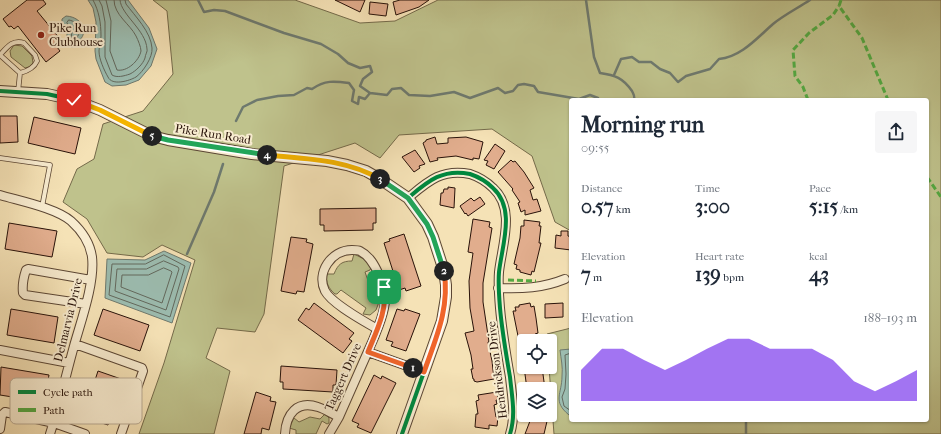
<!DOCTYPE html>
<html lang="en">
<head>
<meta charset="utf-8">
<style>
	:root { --surface:#fff; --page:#f6f6f7; --text:#1f2937; --muted:#747a83; --accent:#7c3aed }
	body { margin:0; font-family:"IM FELL French Canon",serif; background:var(--page); color:var(--text); height:100vh; display:flex; flex-direction:column; font-size:15px; white-space:nowrap }
	* { box-sizing:border-box; margin:0 }
	p { font-size:13px; color:var(--muted) }
	.icon { flex:none; width:22px; height:22px; fill:none; stroke:currentColor; stroke-width:2; stroke-linecap:round; stroke-linejoin:round }
	.map { position:relative; flex:1; overflow:hidden }
	.drawer { position:absolute; left:569px; top:98px; width:360px; height:324px; display:flex; flex-direction:column; background:var(--surface); border-radius:4px; box-shadow:0 1px 3px #0004 }
	.drawer>* { flex:none }
	.controls { position:absolute; left:517px; top:334px; display:grid; gap:8px }
	.controls a { display:grid; place-items:center; width:40px; height:40px; border-radius:4px; background:var(--surface); box-shadow:0 1px 3px #0004; font-size:20px }
	.pin { position:absolute; display:grid; place-items:center; width:34px; height:34px; color:#fff; margin:-17px; border-radius:8px; box-shadow:0 2px 6px #0006 }
	.km { position:absolute; width:20px; height:20px; margin:-10px; border-radius:50%; background:#222; color:#fff; font-size:11px; line-height:20px; text-align:center }
	.round { display:grid; place-items:center; flex:none; width:42px; height:42px; border-radius:4px; background:var(--page) }
	.overview { display:flex; align-items:center; justify-content:space-between; height:68px; padding:0 12px }
	h1 { font-size:22px; font-weight:700; line-height:30px }
	.figures { display:grid; grid-template-columns:repeat(3,1fr); gap:6px; height:68px; padding:4px 12px }
	.figures div { display:grid; align-content:center }
	.figures b { font-size:20px; font-weight:700 }
	.figures small { font-size:11px; font-weight:400 }
	.figures p { font-size:11px }
	.chart { height:112px; padding:8px 12px }
	.chart p { display:flex; justify-content:space-between }
	.chart svg { width:100%; height:72px; margin-top:4px; fill:var(--accent); opacity:.7 }
	.map>svg:first-child { display:block }
	.green { fill:#bfc28c; stroke:#746a4a }
	.water { fill:#9cbdb1; stroke:#6e796e }
	.lines { fill:none; stroke-linecap:round; stroke-linejoin:round }
	.shore { stroke:#62685d; stroke-width:1 }
	.stream { stroke:#6e796e; stroke-width:2.5 }
	.building { fill:#e1ad8d; stroke:#281209 }
	.service-casing { stroke:#5b4634; stroke-width:5.5 }
	.minor-casing { stroke:#5b4634; stroke-width:10 }
	.tertiary-casing { stroke:#5b4634; stroke-width:12 }
	.service { stroke:#f8ecd0; stroke-width:4 }
	.minor { stroke:#f8ecd0; stroke-width:8 }
	.tertiary { stroke:#f8ecd0; stroke-width:10 }
	.quiet { stroke:#53a841; stroke-width:3; stroke-dasharray:6 3; stroke-linecap:butt }
	.cycleway-casing { stroke:#f8ecd0; stroke-width:6 }
	.cycleway { stroke:#00873e; stroke-width:4 }
	.split-1-casing { stroke:#fff; stroke-width:8 }
	.split-2-casing { stroke:#fff; stroke-width:8 }
	.split-3-casing { stroke:#fff; stroke-width:8 }
	.split-4-casing { stroke:#fff; stroke-width:8 }
	.split-5-casing { stroke:#fff; stroke-width:8 }
	.split-6-casing { stroke:#fff; stroke-width:8 }
	.split-1 { stroke:#f0652b; stroke-width:5 }
	.split-2 { stroke:#f0652b; stroke-width:5 }
	.split-3 { stroke:#22a559; stroke-width:5 }
	.split-4 { stroke:#f5b400; stroke-width:5 }
	.split-5 { stroke:#22a559; stroke-width:5 }
	.split-6 { stroke:#f5b400; stroke-width:5 }
	.poi-dot { fill:#8f2418; stroke:#f8ecd0; stroke-width:1.5 }
	.labels { text-anchor:middle; stroke-width:4; stroke-linejoin:round; paint-order:stroke }
	.poi-label { font-size:12px; fill:#281209; stroke:#f8ecd0; text-anchor:start }
	.street-label { font-size:12px; fill:#281209; stroke:#f8ecd0 }
	.key { fill:#f8ecd0; stroke:#baab94; stroke-width:1 }
	.key-label { font-size:11px; fill:#281209 }
</style>
</head>
<body>
<div class="map">
<svg width="941" height="434" viewBox="0 0 941 434">
	<rect width="100%" height="100%" fill="#f5e2b6"/>
	<filter id="stains"><feTurbulence type="fractalNoise" baseFrequency=".005" numOctaves="4"/><feColorMatrix values="0 0 0 0 .2 0 0 0 0 .09 0 0 0 0 .02 0 0 0 .5 -.17"/></filter>
	<radialGradient id="worn" r=".72"><stop offset=".6" stop-color="#630" stop-opacity="0"/><stop offset="1" stop-color="#630" stop-opacity=".3"/></radialGradient>
	<path class="green" d="M153 0H295L360 23 395 21 438 0H941V434H554L549 367 550 341H547V334L571 328V420H927V100H571V231L555 222 532 156 492 129 399 135 380 158 355 143 284 166 264 314 255 332 217 328 206 358 230 371 214 434H139L164 363 195 260 162 245 143 257 107 253 87 219 63 202 77 169 94 159 103 124 143 111 173 74 167 11Z
		M14 45 22 46 32 56 33 63 29 67 25 68 11 57 10 51Z
		M354 254 364 259 371 267 370 270 365 272 372 292 371 299 377 300 379 302 376 310 370 315 363 314 366 308 341 290 337 294H335C329 289 325 282 327 274H334C338 264 342 261 352 261Z
		M325 414 329 418V423L327 424 322 421 316 434H296V430L289 428 294 418 299 422 310 417 320 419Z"/>
	<path class="water" d="M88 0H128L149 28 157 49 151 66 139 80 126 85 112 86 105 82 96 59 95 51 96 22 93 8Z
		M66 16C84 17 91 36 74 44V47H71L66 42C66 32 71 32 62 24V19Z
		M164 251 191 263 172 323 105 298 107 259 145 260Z
		M571 349V414L569 415C552 401 562 394 562 376 563 367 561 359 560 350Z"/>
	<g class="lines">
		<path class="shore" d="M93 0C99 11 101 23 101 36 101 41 99 46 99 51 99 59 104 70 108 77 112 86 129 81 136 77 143 72 153 57 152 48 151 32 135 16 126 4L125 0
			M99 0 102 6 105 22V57L112 75C117 78 124 76 130 74 136 71 143 64 145 58 145 55 148 51 147 49 146 30 121 15 120 0
			M106 0 111 21 110 51 117 70C127 72 139 61 141 51 141 47 138 40 136 36 130 24 114 15 114 0
			M69 20C80 22 83 34 74 40L71 39 72 31 67 23Z
			M164 255 185 266 170 317 109 295 112 264H145Z
			M164 261 178 267 179 269 166 310 115 291 117 269H146Z
			M164 268 171 271 172 272 162 303 121 287 122 275H148Z
			M571 353 565 355 566 374 565 389 562 397 564 406 571 411"/>
		<path class="stream" d="M198 0 204 12 214 10 225 11 284 33 321 44 338 54 348 63 360 68 370 66 372 72 363 79 360 86 370 93 387 95 392 89 401 88 409 95 430 96 454 92 470 98 498 88 505 93 513 91 518 85 524 84 534 86 538 92 579 99 590 95 598 98 596 100
			M586 0 594 57 600 73C615 75 623 78 632 91 634 95 635 96 634 100
			M614 75 621 59 632 57 639 62H651L660 69 670 73 678 82 686 76 710 69 719 59C741 57 757 38 773 24 784 15 798 8 810 0
			M236 121 243 107 257 100 278 96 294 95 307 88 312 89C325 80 334 81 349 83L354 90 352 101 358 104 359 97 365 99 370 93
			M187 254 214 192 223 164
			M746 420V434"/>
	</g>
	<path class="building" d="M27 0H43L46 4 37 11 60 39 54 43 60 51 46 62 18 26 14 29 11 26 9 27 3 19Z
		M335 0H365L360 12Z
		M400 0H429L419 7 396 15 393 2Z
		M370 2 388 4 386 16 369 14Z
		M0 116H17L18 142 0 143Z
		M34 117 81 128 75 154 28 143Z
		M435 137 437 144 448 143V138L466 137 483 142 479 159 473 158V160L456 156 437 158 438 160 430 162 423 143 426 141V140Z
		M495 144 505 151 494 169 486 165 488 161 484 160Z
		M415 150 425 164 419 166 420 168 414 172 402 157Z
		M511 160 513 162 515 161 524 172 534 188 530 190 533 200 537 199 541 211 525 215V210L521 212 518 203 520 202 512 190 513 189 498 172Z
		M448 187 455 188 454 208 440 205 441 193H443L444 189H448Z
		M480 197 485 204 468 216 466 213 465 214 460 206 471 198 474 201Z
		M376 208V223H373V230L324 231V225H320V209Z
		M473 219 490 222 489 227 492 228 483 283V302L489 342H488L492 361 494 379 477 382 474 381V379H473L471 369H473L471 355 465 333 474 331 470 308 469 281 473 253 468 252Z
		M524 220 540 222 539 226H541L539 243H541L534 272 532 271 531 275 520 272V270L516 269 517 265 514 264 520 238 521 226H524Z
		M9 223 57 231 52 257 5 249Z
		M561 231H568V236L571 237V250L555 248 556 235 561 236Z
		M404 234 421 286 406 291 405 288 399 290 384 243 390 241 389 239Z
		M291 237 307 239 306 242 313 244 304 292 297 291 296 294 281 291Z
		M314 303 354 333 349 339 352 341 343 353 298 320 306 308 309 310Z
		M530 303 531 307 534 306 536 318 538 333 535 334 536 341H519L513 311H516L515 307H519V305Z
		M563 303V317L545 318V304Z
		M11 309 58 317 54 343 7 335Z
		M103 309 149 325 140 351 94 335Z
		M397 309 404 311 405 309 420 314 406 351 391 346 393 342 386 340Z
		M281 366 337 370 336 385H333V392L283 389V382H280Z
		M1 367 49 375 44 402 0 395Z
		M524 367H542L545 389H527Z
		M98 371 124 380 108 425 83 417Z
		M374 375 381 379 382 376 396 383 371 433 357 427 359 424 352 421Z
		M256 392 271 397 270 401 276 402 269 430 262 428 261 434H244Z
		M497 392 498 400H496L497 404 494 405 496 417H498L497 426 489 425V429L475 427 476 414H478L476 401 479 400 478 395Z
		M527 415 548 417 544 434H525L530 421H527Z"/>
	<g class="lines">
		<defs>
			<path id="service" d="M0 55C7 47 13 39 24 43L35 55 37 61C34 68 28 71 20 73
				M0 55 20 73 18 92
				M0 158 50 165 42 207"/>
			<path id="minor" d="M0 195C20 201 56 208 71 221 81 230 90 243 92 257 95 283 81 321 74 346 66 375 59 405 50 434
				M408 198C427 182 442 168 470 174 479 177 486 181 493 188 516 209 502 245 499 272 498 284 499 296 500 308 502 331 506 354 510 377 512 397 516 415 510 434
				M498 288C522 289 543 288 565 279
				M86 304 25 295 23 293C22 285 24 276 26 270L28 269 91 280
				M75 344 142 368 143 371 121 434
				M0 350 69 363
				M368 352 424 372
				M0 429 2 415 5 412 54 423 85 434
				M285 434C286 414 297 400 318 407 325 409 332 414 339 417
				M329 434 339 417 373 340C377 330 382 319 384 308 387 296 383 286 379 275 375 266 370 256 360 251 358 250 355 250 352 250 331 250 316 273 325 291 332 304 364 321 377 329"/>
			<path id="tertiary" d="M0 91 47 94 74 100 100 110 152 136 168 140 252 154 327 161 347 165 366 171 380 179 408 198 427 224 433 237 444 271 446 285V297L442 321 402 434"/>
		</defs>
		<use href="#service" class="service-casing"/>
		<use href="#minor" class="minor-casing"/>
		<use href="#tertiary" class="tertiary-casing"/>
		<use href="#service" class="service"/>
		<use href="#minor" class="minor"/>
		<use href="#tertiary" class="tertiary"/>
		<path class="quiet" d="M841 0 839 6 862 38 888 100
			M808 100 803 87 795 76 793 50 809 33 833 15 839 6
			M927 177 941 197
			M508 280 536 281"/>
		<defs>
			<path id="cycleway" d="M0 91 47 94 74 100 100 110 152 136 168 140 252 154 327 161 347 165 366 171 380 179 408 198 427 224 433 237 444 271 446 285V297L442 321 402 434
				M408 198C427 182 442 168 470 174 479 177 486 181 493 188 516 209 502 245 499 272 498 284 499 296 500 308 502 331 506 354 510 377 512 397 516 415 510 434"/>
		</defs>
		<use href="#cycleway" class="cycleway-casing"/>
		<use href="#cycleway" class="cycleway"/>
	</g>
	<g class="lines">
		<defs>
			<path id="split-1" d="M384 287C388 309 376 332 368 352L413 368"/>
			<path id="split-2" d="M413 368 424 372C436 338 450 308 444 271"/>
			<path id="split-3" d="M380 179 408 198 427 224 433 237 444 271"/>
			<path id="split-4" d="M267 155C306 159 345 159 380 179"/>
			<path id="split-5" d="M152 136 168 140 267 155"/>
			<path id="split-6" d="M74 100 100 110 152 136"/>
		</defs>
		<use href="#split-1" class="split-1-casing"/>
		<use href="#split-2" class="split-2-casing"/>
		<use href="#split-3" class="split-3-casing"/>
		<use href="#split-4" class="split-4-casing"/>
		<use href="#split-5" class="split-5-casing"/>
		<use href="#split-6" class="split-6-casing"/>
		<use href="#split-1" class="split-1"/>
		<use href="#split-2" class="split-2"/>
		<use href="#split-3" class="split-3"/>
		<use href="#split-4" class="split-4"/>
		<use href="#split-5" class="split-5"/>
		<use href="#split-6" class="split-6"/>
	</g>
	<circle class="poi-dot" cx="41" cy="35" r="4"/>
	<g class="labels">
		<g class="poi-label">
			<text x="49" y="32">Pike Run<tspan x="49" dy="14">Clubhouse</tspan></text>
		</g>
		<g class="street-label">
			<text transform="translate(213 134) rotate(9)" y="4">Pike Run Road</text>
			<text transform="translate(68 320) rotate(-76)" y="4">Delmarvia Drive</text>
			<text transform="translate(497 370) rotate(-97)" y="4">Hendrickson Drive</text>
			<text transform="translate(343 377) rotate(-66)" y="4">Taggert Drive</text>
		</g>
	</g>
	<rect x="10" y="378" width="132" height="46" rx="6" class="key"/>
	<rect x="18" y="390" width="18" height="4" fill="#00873e"/>
	<rect x="18" y="408" width="18" height="4" fill="#53a841"/>
	<g class="key-label">
		<text x="43" y="396">Cycle path</text>
		<text x="43" y="414">Path</text>
	</g>
	<rect width="100%" height="100%" filter="url(#stains)"/>
	<rect width="100%" height="100%" fill="url(#worn)"/>
</svg>
<div class="controls">
<a><svg class="icon" aria-label="locate" viewBox="0 0 24 24"><circle cx="12" cy="12" r="6"/><path d="M12 2v4M12 18v4M2 12h4M18 12h4"/></svg></a>
<a><svg class="icon" aria-label="layers" viewBox="0 0 24 24"><path d="M12 4l9 5-9 5-9-5zM3 14l9 5 9-5"/></svg></a>
</div>
<div class="pin" style="left:384px;top:287px;background:#1e9e55"><svg class="icon" aria-label="arrive" viewBox="0 0 24 24"><path d="M6 21V4h12l-3 4 3 4H6"/></svg></div>
<div class="pin" style="left:74px;top:100px;background:#d93025"><svg class="icon" aria-label="check" viewBox="0 0 24 24"><path d="M5 12l5 5 9-10"/></svg></div>
<b class="km" style="left:413px;top:368px">1</b>
<b class="km" style="left:444px;top:271px">2</b>
<b class="km" style="left:380px;top:179px">3</b>
<b class="km" style="left:267px;top:155px">4</b>
<b class="km" style="left:152px;top:136px">5</b>
<section class="drawer">
<div class="overview"><div><h1>Morning run</h1><p>09:55</p></div><a class="round"><svg class="icon" aria-label="share" viewBox="0 0 24 24"><path d="M12 15V3M7 8l5-5 5 5M5 13v7h14v-7"/></svg></a></div>
<div class="figures">
<div><p>Distance</p><b>0.57<small> km</small></b></div>
<div><p>Time</p><b>3:00</b></div>
<div><p>Pace</p><b>5:15<small> /km</small></b></div>
</div>
<div class="figures">
<div><p>Elevation</p><b>7<small> m</small></b></div>
<div><p>Heart rate</p><b>139<small> bpm</small></b></div>
<div><p>kcal</p><b>43</b></div>
</div>
<div class="chart"><p><span>Elevation</span>188–193 m</p>
<svg viewBox="0 0 160 44" preserveAspectRatio="none"><path d="M0 44V25L10 12L20 12L30 19L40 25L50 19L60 12L70 6L80 6L90 12L100 12L110 12L120 19L130 32L140 38L150 32L160 25V44z"/></svg>
</div>
</section>
</div>
</body>
</html>
